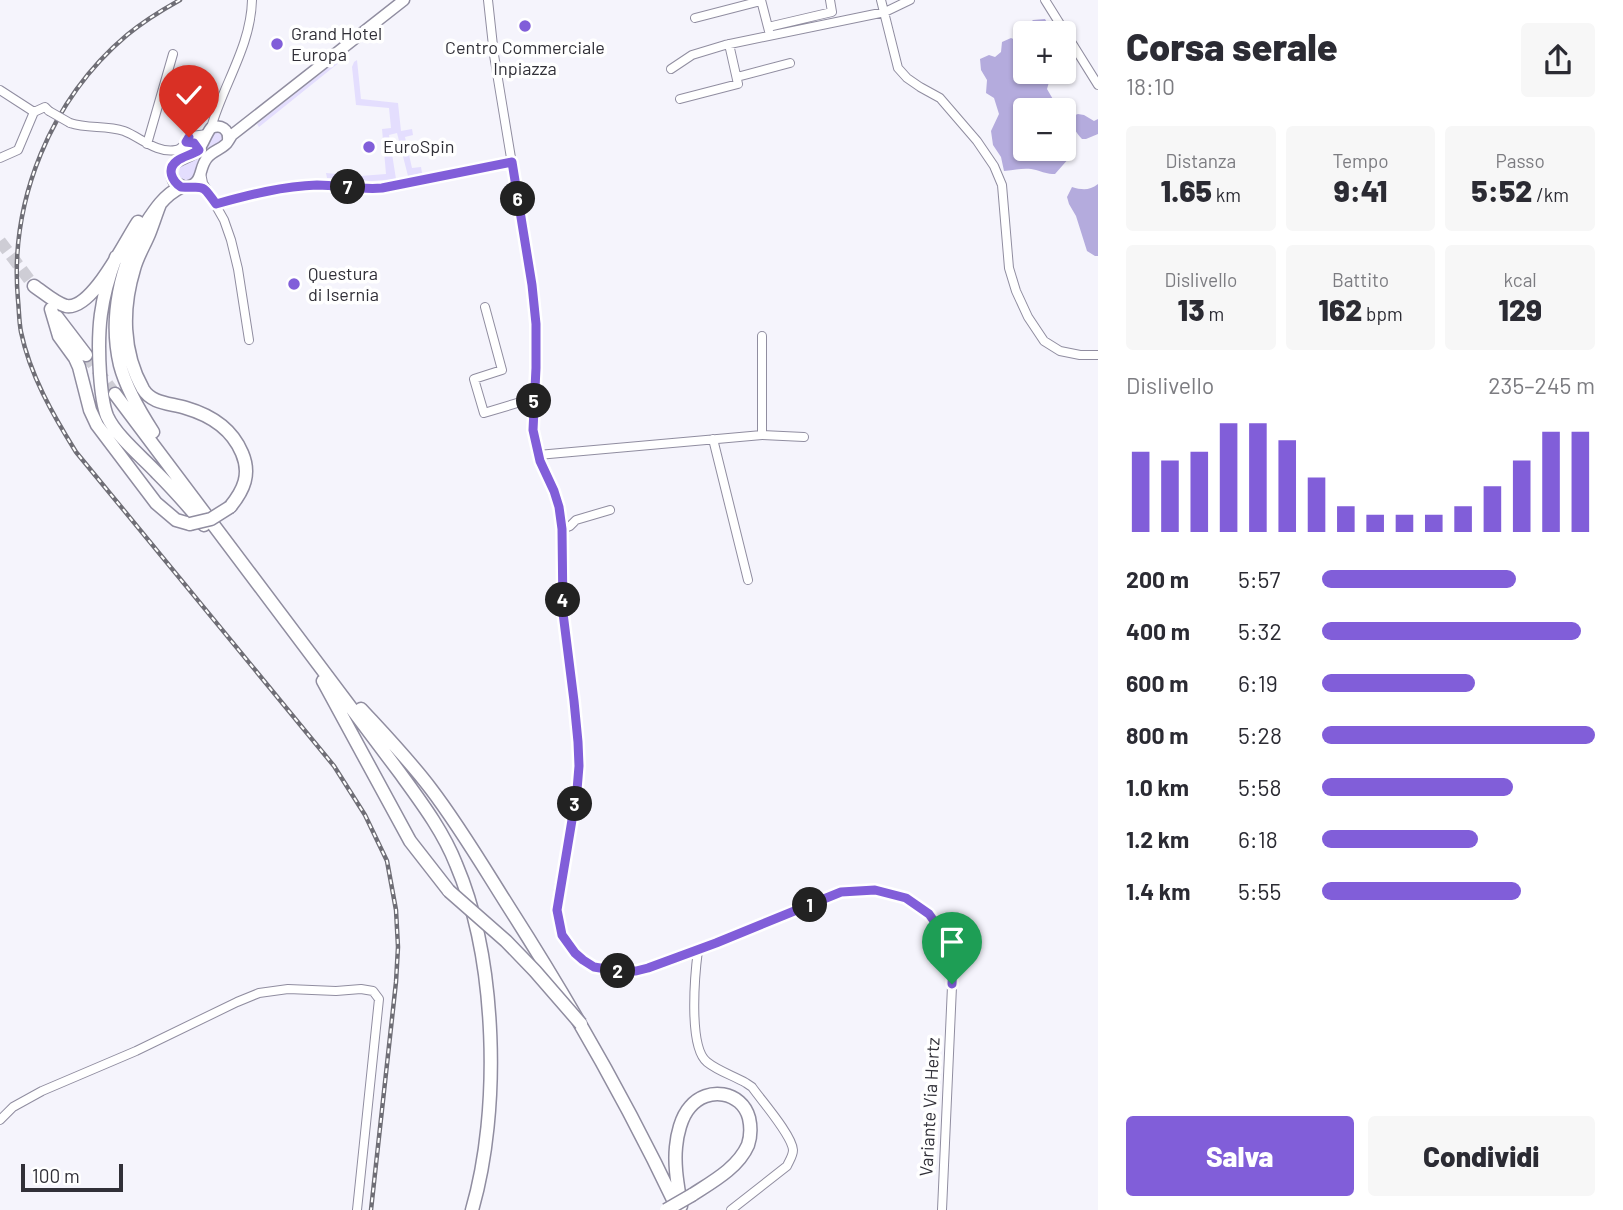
<!DOCTYPE html>
<html lang="it">
<head>
<meta charset="utf-8">
<style>
	:root { --surface:#fff; --page:#f7f7f7; --text:#2b2b33; --muted:#7c7c81; --accent:#815ed9 }
	body { margin:0; font-family:Barlow,sans-serif; background:var(--page); color:var(--text); height:100vh; display:flex; flex-direction:column; font-size:26px; white-space:nowrap }
	* { box-sizing:border-box; margin:0 }
	p { font-size:23px; color:var(--muted) }
	.icon { flex:none; width:38px; height:38px; fill:none; stroke:currentColor; stroke-width:2; stroke-linecap:round; stroke-linejoin:round }
	.map { position:relative; flex:1; overflow:hidden }
	.side { display:flex; flex-direction:column; background:var(--surface); width:525px }
	.side>* { flex:none }
	.tools { position:absolute; left:1013px; top:21px; display:grid; gap:14px }
	.tools a { display:grid; place-items:center; width:63px; height:63px; border-radius:7px; background:var(--surface); box-shadow:0 2px 5px #0004; font-size:35px }
	.scale { position:absolute; left:21px; bottom:18px; width:102px; box-sizing:border-box; padding-left:7px; border:4px solid #313038; border-top:0; font-size:19px; line-height:24px; white-space:nowrap; color:#313038; -webkit-text-stroke:5px #fff; paint-order:stroke }
	.pin { position:absolute; display:grid; place-items:center; width:60px; height:60px; color:#fff; margin:-72px -30px; border-radius:50% 50% 50% 0; rotate:-45deg; box-shadow:0 0 7px #0007 }
	.pin .icon { rotate:45deg }
	.km { position:absolute; width:35px; height:35px; margin:-18px; border-radius:50%; background:#222; color:#fff; font-size:19px; line-height:35px; text-align:center }
	.round { display:grid; place-items:center; flex:none; width:74px; height:74px; border-radius:7px; background:var(--page) }
	.head { display:flex; align-items:center; justify-content:space-between; height:119px; padding:0 28px }
	h1 { font-size:38px; font-weight:800; line-height:52px }
	.metrics { display:grid; grid-template-columns:repeat(3,1fr); gap:10px; height:119px; padding:7px 28px }
	.metrics div { display:grid; align-content:center; border-radius:7px; background:var(--page); text-align:center }
	.metrics b { font-size:30px; font-weight:800 }
	.metrics small { font-size:19px; font-weight:400 }
	.metrics p { font-size:19px }
	.chart { height:196px; padding:14px 28px }
	.chart p { display:flex; justify-content:space-between }
	.chart svg { width:100%; height:126px; margin-top:7px; stroke:var(--accent); stroke-width:6 }
	.cta { display:flex; gap:14px; margin-top:auto; padding:14px 28px }
	.cta a { flex:1; height:80px; border-radius:7px; background:var(--accent); color:#fff; font-size:28px; font-weight:800; line-height:80px; text-align:center }
	.cta a+a { background:var(--page); color:var(--text) }
	ul { padding:0 28px; list-style:none; font-size:23px }
	li { display:grid; grid-template-columns:112px 84px 1fr; align-items:center; height:52px }
	li i { height:18px; border-radius:9px; background:var(--accent) }
	main { display:flex; flex:1; min-height:0 }
	.map>svg:first-child { display:block }
	.green { fill:#e4defe }
	.forest { fill:#b4abdd }
	.lines { fill:none; stroke-linecap:round; stroke-linejoin:round }
	.highway-tunnel { stroke:#cecdd5; stroke-width:12; stroke-dasharray:12 6; stroke-linecap:butt }
	.minor-casing { stroke:#908da0; stroke-width:10 }
	.major-casing { stroke:#908da0; stroke-width:13 }
	.highway-casing { stroke:#908da0; stroke-width:15 }
	.minor { stroke:#fff; stroke-width:8 }
	.major { stroke:#fff; stroke-width:10 }
	.highway { stroke:#fff; stroke-width:12 }
	.rail-casing { stroke:#6f6e76; stroke-width:4.5 }
	.rail { stroke:#fff; stroke-width:2; stroke-dasharray:5; stroke-linecap:butt }
	.minor-bridge-casing { stroke:#908da0; stroke-width:10; stroke-linecap:butt }
	.highway-bridge-casing { stroke:#908da0; stroke-width:15; stroke-linecap:butt }
	.minor-bridge { stroke:#fff; stroke-width:8 }
	.highway-bridge { stroke:#fff; stroke-width:12 }
	.route-casing { stroke:#fff; stroke-width:14 }
	.route { stroke:#815ed9; stroke-width:9 }
	.poi-dot { fill:#815ed9; stroke:#fff; stroke-width:2.5 }
	.labels { text-anchor:middle; stroke-width:7; stroke-linejoin:round; paint-order:stroke }
	.poi-label { font-size:18px; fill:#313038; stroke:#fff; text-anchor:start }
	.street-label { font-size:18px; fill:#313038; stroke:#fff }
</style>
</head>
<body>
<main>
<div class="map">
<svg width="1098" height="1210" viewBox="0 0 1098 1210">
	<rect width="100%" height="100%" fill="#f5f4fc"/>
	<path class="green" d="M344 55 346 57 259 127 257 124Z
		M357 60 361 99 398 103 401 131 412 129 413 135 405 137 412 168 421 167 422 173 408 176 397 133 389 135 396 179 372 181 327 178 326 173 360 176 386 174 382 129 391 128 389 108 356 105 352 67 354 62Z
		M215 132 222 135 221 142C204 150 198 162 192 178L187 180 181 179 179 174 180 167C187 163 196 160 202 153 208 146 208 138 215 132Z"/>
	<path class="forest" d="M1045 19 1053 33H1026L1025 36H1022V31L1033 20Z
		M1011 38 1025 44 1026 72H1052L1047 89 1054 101 1049 110H1026V149H1064V138L1075 147 1070 157 1055 174C1047 174 1043 172 1036 170 1026 167 1014 170 1004 171L1001 157 993 145 991 131 999 114 994 98 986 93 987 80 981 70 980 59 989 55 995 57 1001 52 1002 42Z
		M1078 114 1084 115 1094 121 1098 119V134L1086 139H1082C1076 133 1071 125 1072 116Z
		M1098 184V256H1095L1087 251 1076 216 1069 204 1067 197 1072 187C1082 190 1089 191 1098 184Z"/>
	<g class="lines">
		<path class="highway-tunnel" d="M0 241 34 286
			M86 355 115 394"/>
		<defs>
			<path id="minor" d="M488 0 494 55 532 285C535 313 537 341 536 369 535 389 531 410 533 431 535 460 554 482 559 510 566 545 560 581 563 617 568 666 580 717 579 767 578 801 570 834 563 867 561 881 556 897 557 911 558 929 566 944 578 956 593 971 616 973 636 971 652 969 668 961 684 955 721 941 757 926 793 912 809 905 824 897 840 893 869 885 902 891 925 911 940 924 950 943 953 964L942 1210
				M761 0 769 31
				M881 0 898 68 907 78 920 87 940 98 977 141 994 166 1002 185 1009 268 1016 291 1028 317 1044 341 1060 351 1080 355H1098
				M1045 0 1098 85
				M695 18 761 1
				M768 27 832 12 830 0
				M671 69 692 55 725 45 885 12 910 0
				M737 77 790 63
				M0 90 34 112
				M680 99 738 84 729 44
				M70 123C88 129 106 125 124 131 140 137 157 154 176 150 183 149 187 140 192 136L207 134
				M211 128C223 85 251 46 252 0
				M147 144 173 54
				M0 158 18 150 34 112 45 107 49 111
				M201 173 203 183 224 220 231 240 238 269 249 340
				M216 204C244 197 272 188 301 186 328 184 355 190 382 188L512 161
				M485 307 502 370 474 379 484 413 534 398
				M762 435V336
				M713 439 748 580
				M538 455 762 435 804 437
				M562 529 570 526 576 520 610 510
				M698 950C695 973 688 1047 707 1062 718 1071 734 1076 746 1083L752 1087C761 1100 792 1135 793 1150 793 1156 789 1161 787 1166L731 1210
				M0 1120 13 1107 42 1091 136 1051 237 1002 259 993 288 989 336 991 361 989 373 991 379 999 357 1210"/>
			<path id="major" d="M228 140C229 129 221 124 211 128 206 134 204 143 199 149 188 162 163 157 174 182L185 187C204 184 198 169 207 158 212 151 220 150 226 144 228 142 230 138 232 135L404 0"/>
			<path id="highway" d="M160 204C156 214 153 224 149 234 144 246 137 257 134 269 122 308 122 352 143 389 152 404 170 403 186 408 210 415 232 429 242 453 251 474 244 490 230 507
				M116 257C100 300 97 329 100 374 101 388 102 403 107 416 116 436 142 457 157 473 173 489 189 507 204 525
				M34 286C43 292 55 303 66 306 92 311 125 241 138 222
				M51 309 59 336 75 358 79 367 90 410 97 425 156 503 176 520 190 524
				M57 317 86 355
				M115 394 400 773C421 802 443 831 456 864 497 960 501 1110 472 1210
				M153 432C140 412 126 388 120 365 109 319 120 265 145 225 154 211 164 195 181 187
				M323 681 410 841 449 891
				M361 709C385 735 410 761 431 789 460 827 484 868 510 909 572 1006 629 1106 678 1210
				M681 1206C678 1186 674 1167 676 1147 677 1135 681 1117 690 1107 707 1086 742 1091 749 1118 751 1127 751 1136 748 1145 738 1168 712 1182 692 1195"/>
		</defs>
		<use href="#minor" class="minor-casing"/>
		<use href="#major" class="major-casing"/>
		<use href="#highway" class="highway-casing"/>
		<use href="#minor" class="minor"/>
		<use href="#major" class="major"/>
		<use href="#highway" class="highway"/>
		<defs>
			<path id="rail" d="M180 0C162 10 144 21 127 35 51 99 9 201 18 300 19 310 19 322 21 332 30 375 53 415 76 452L334 766 365 815 387 861 396 910 398 947 396 982 371 1210"/>
		</defs>
		<use href="#rail" class="rail-casing"/>
		<use href="#rail" class="rail"/>
		<defs>
			<path id="minor-bridge" d="M49 111 70 123"/>
			<path id="highway-bridge" d="M190 524 211 519 230 507
				M449 891 506 941 535 971 581 1024
				M666 1210 692 1195"/>
		</defs>
		<use href="#minor-bridge" class="minor-bridge-casing"/>
		<use href="#highway-bridge" class="highway-bridge-casing"/>
		<use href="#minor-bridge" class="minor-bridge"/>
		<use href="#highway-bridge" class="highway-bridge"/>
	</g>
	<g class="lines">
		<defs>
			<path id="route" d="M189 137 186 142 194 143 199 150C192 155 183 156 177 161 166 169 172 181 181 187 204 189 200 181 216 204 249 195 283 186 317 185 339 185 360 190 382 188L512 162 532 285 536 324V368L533 430 540 461 554 491 559 507 562 529 563 613 574 701 578 742 579 766 577 790 557 910 562 935 575 953 583 960 594 967 618 971H636L648 968 716 943 841 892 875 890 906 898 929 914 946 938 952 952 953 964 952 984"/>
		</defs>
		<use href="#route" class="route-casing"/>
		<use href="#route" class="route"/>
	</g>
	<g class="poi-dot">
		<circle cx="525" cy="26" r="7"/>
		<circle cx="277" cy="44" r="7"/>
		<circle cx="369" cy="147" r="7"/>
		<circle cx="294" cy="284" r="7"/>
	</g>
	<g class="labels">
		<g class="poi-label">
			<text x="291" y="40">Grand Hotel<tspan x="291" dy="21">Europa</tspan></text>
			<text x="525" y="54" text-anchor="middle">Centro Commerciale<tspan x="525" dy="21">Inpiazza</tspan></text>
			<text x="383" y="153">EuroSpin</text>
			<text x="308" y="280">Questura<tspan x="308" dy="21">di Isernia</tspan></text>
		</g>
		<g class="street-label">
			<text transform="translate(930 1107) rotate(-87)" y="6">Variante Via Hertz</text>
		</g>
	</g>
</svg>
<div class="tools">
<a>+</a>
<a>−</a>
</div>
<div class="scale">100 m</div>
<div class="pin" style="left:952px;top:984px;background:#1e9e55"><svg class="icon" aria-label="arrive" viewBox="0 0 24 24"><path d="M6 21V4h12l-3 4 3 4H6"/></svg></div>
<div class="pin" style="left:189px;top:137px;background:#d93025"><svg class="icon" aria-label="check" viewBox="0 0 24 24"><path d="M5 12l5 5 9-10"/></svg></div>
<b class="km" style="left:810px;top:905px">1</b>
<b class="km" style="left:618px;top:971px">2</b>
<b class="km" style="left:575px;top:804px">3</b>
<b class="km" style="left:563px;top:600px">4</b>
<b class="km" style="left:534px;top:401px">5</b>
<b class="km" style="left:518px;top:199px">6</b>
<b class="km" style="left:348px;top:187px">7</b>
</div>
<section class="side">
<div class="head"><div><h1>Corsa serale</h1><p>18:10</p></div><a class="round"><svg class="icon" aria-label="share" viewBox="0 0 24 24"><path d="M12 15V3M7 8l5-5 5 5M5 13v7h14v-7"/></svg></a></div>
<div class="metrics">
<div><p>Distanza</p><b>1.65<small> km</small></b></div>
<div><p>Tempo</p><b>9:41</b></div>
<div><p>Passo</p><b>5:52<small> /km</small></b></div>
</div>
<div class="metrics">
<div><p>Dislivello</p><b>13<small> m</small></b></div>
<div><p>Battito</p><b>162<small> bpm</small></b></div>
<div><p>kcal</p><b>129</b></div>
</div>
<div class="chart"><p><span>Dislivello</span>235–245 m</p>
<svg viewBox="0 0 160 44" preserveAspectRatio="none"><path d="M5 44V16M15 44V19M25 44V16M35 44V6M45 44V6M55 44V12M65 44V25M75 44V35M85 44V38M95 44V38M105 44V38M115 44V35M125 44V28M135 44V19M145 44V9M155 44V9"/></svg>
</div>
<ul>
<li><b>200 m</b>5:57<i style="width:71%"></i></li>
<li><b>400 m</b>5:32<i style="width:95%"></i></li>
<li><b>600 m</b>6:19<i style="width:56%"></i></li>
<li><b>800 m</b>5:28<i style="width:100%"></i></li>
<li><b>1.0 km</b>5:58<i style="width:70%"></i></li>
<li><b>1.2 km</b>6:18<i style="width:57%"></i></li>
<li><b>1.4 km</b>5:55<i style="width:73%"></i></li>
</ul>
<div class="cta"><a>Salva</a><a>Condividi</a></div>
</section>
</main>
</body>
</html>
